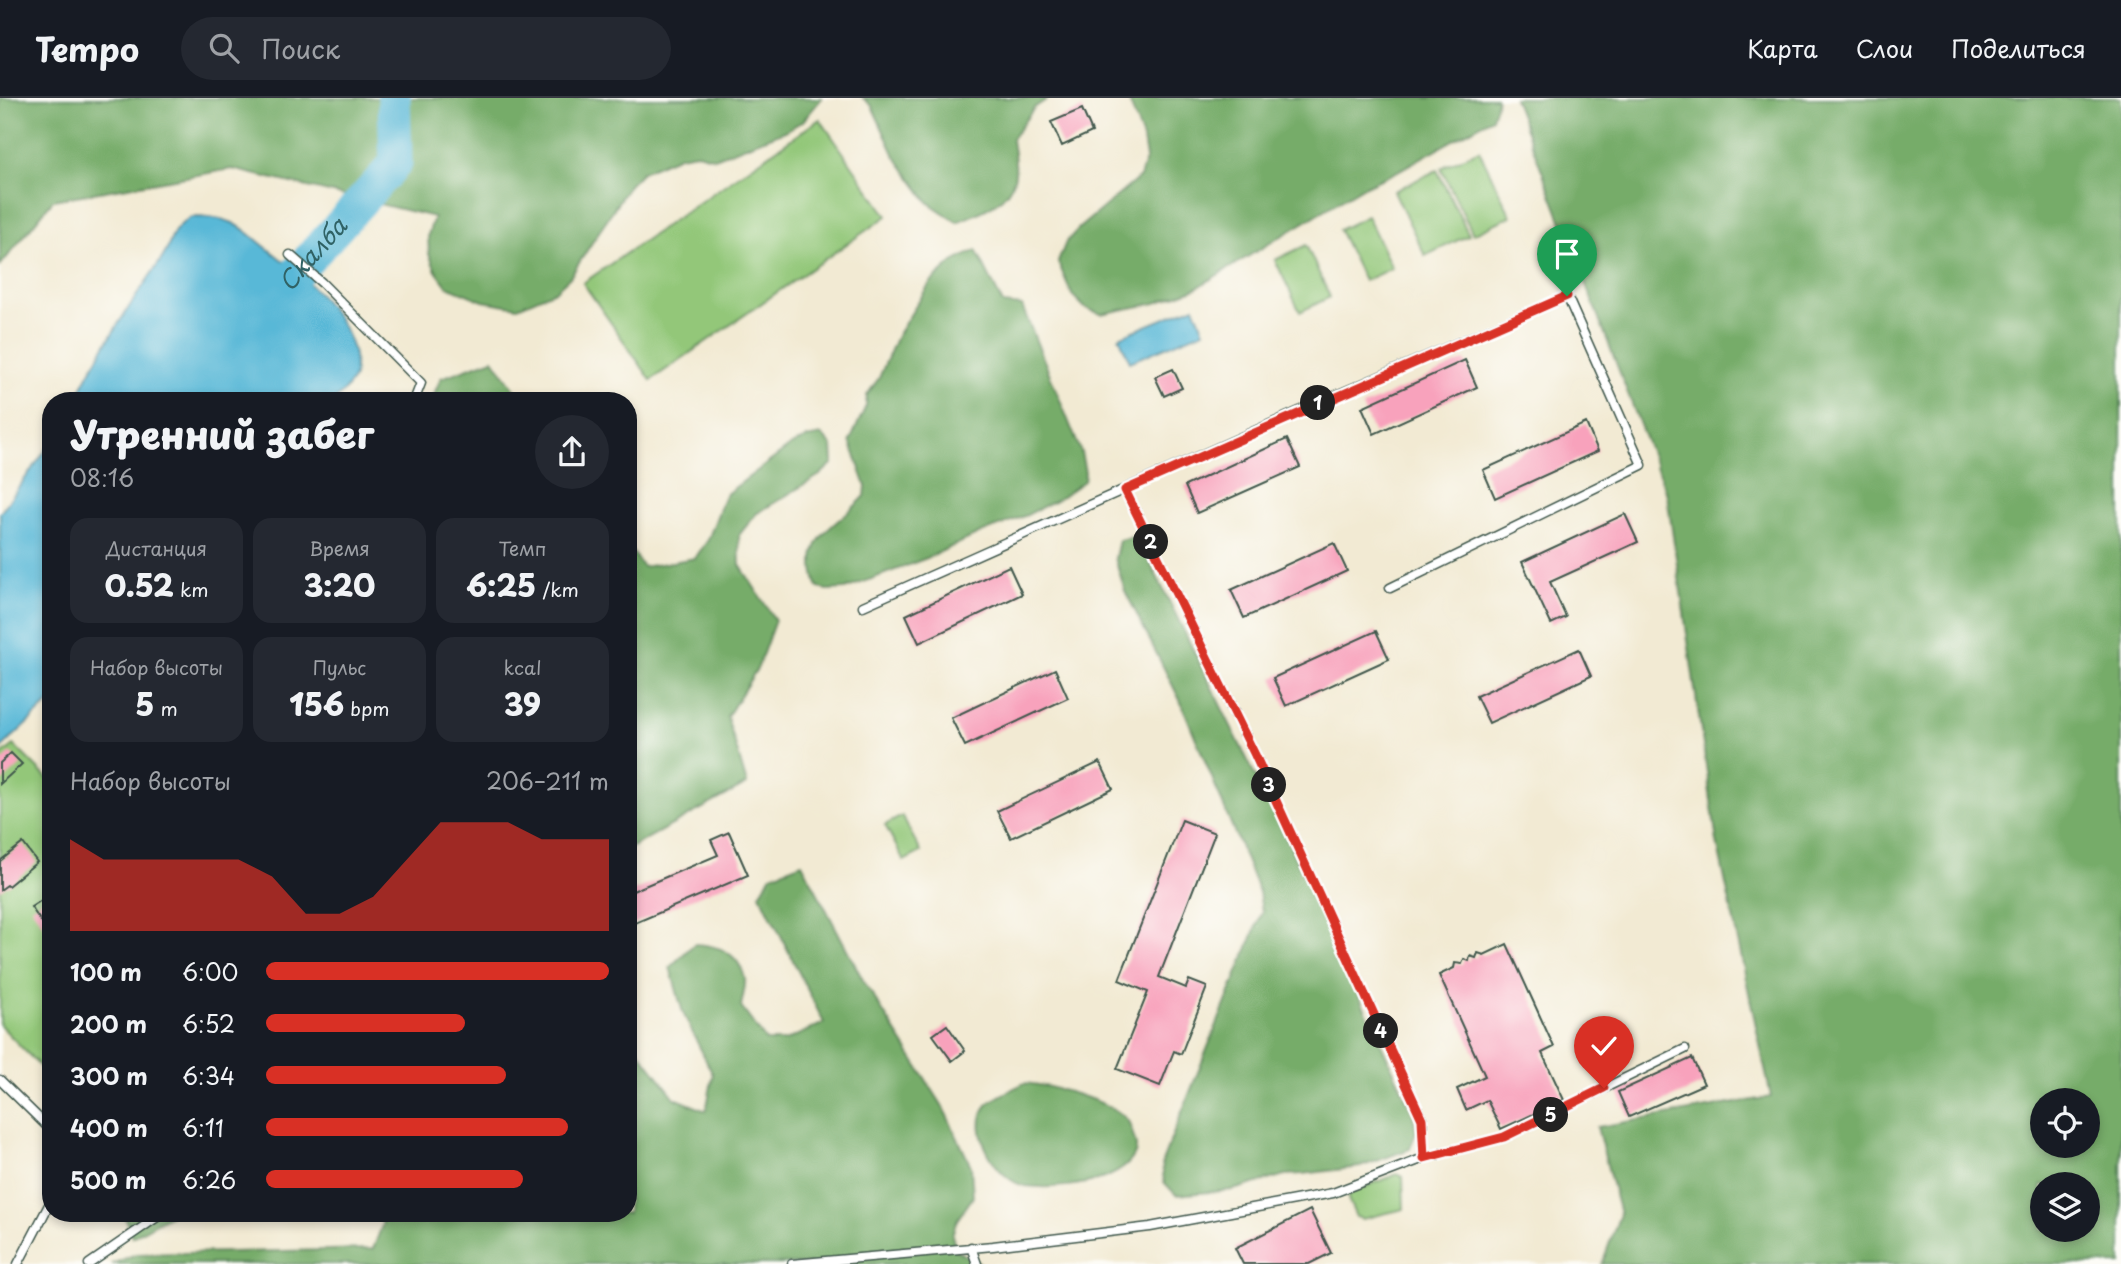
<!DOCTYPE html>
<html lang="ru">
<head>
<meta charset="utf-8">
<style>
	:root { --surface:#171b24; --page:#242831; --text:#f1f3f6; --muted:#9ea1a6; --line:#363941; --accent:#d93025 }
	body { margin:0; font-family:"Playpen Sans",sans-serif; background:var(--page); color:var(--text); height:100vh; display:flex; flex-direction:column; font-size:26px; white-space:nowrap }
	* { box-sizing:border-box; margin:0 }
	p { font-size:23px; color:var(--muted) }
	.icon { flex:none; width:38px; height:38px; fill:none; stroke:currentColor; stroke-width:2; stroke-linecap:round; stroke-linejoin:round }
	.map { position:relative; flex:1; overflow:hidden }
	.drawer { position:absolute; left:42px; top:294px; width:595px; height:830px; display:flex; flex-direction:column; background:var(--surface); border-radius:28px; box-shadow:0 4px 10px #0003 }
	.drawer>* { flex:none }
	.buttons { position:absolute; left:2030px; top:990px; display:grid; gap:14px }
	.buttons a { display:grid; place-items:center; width:70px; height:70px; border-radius:50%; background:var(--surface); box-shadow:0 4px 10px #0003; font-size:35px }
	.pin { position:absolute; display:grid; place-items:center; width:60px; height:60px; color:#fff; margin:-72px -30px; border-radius:50% 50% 50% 0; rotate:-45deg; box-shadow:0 0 7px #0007 }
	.pin .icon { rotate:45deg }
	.km { position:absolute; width:35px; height:35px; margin:-18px; border-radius:50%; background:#222; color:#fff; font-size:19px; line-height:35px; text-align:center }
	.round { display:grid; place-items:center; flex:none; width:74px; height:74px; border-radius:37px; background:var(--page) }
	.summary { display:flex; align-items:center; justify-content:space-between; height:119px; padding:0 28px }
	h1 { font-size:38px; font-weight:800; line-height:52px }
	.figures { display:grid; grid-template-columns:repeat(3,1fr); gap:10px; height:119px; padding:7px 28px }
	.figures div { display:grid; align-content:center; border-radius:18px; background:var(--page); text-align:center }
	.figures b { font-size:30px; font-weight:800 }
	.figures small { font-size:19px; font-weight:400 }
	.figures p { font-size:19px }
	.chart { height:196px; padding:14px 28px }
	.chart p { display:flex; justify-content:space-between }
	.chart svg { width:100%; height:126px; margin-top:7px; fill:var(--accent); opacity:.7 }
	ul { padding:0 28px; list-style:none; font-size:23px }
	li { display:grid; grid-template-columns:112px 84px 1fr; align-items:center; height:52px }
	li i { height:18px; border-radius:9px; background:var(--accent) }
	header { display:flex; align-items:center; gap:42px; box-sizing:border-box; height:98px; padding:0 35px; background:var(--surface); border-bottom:2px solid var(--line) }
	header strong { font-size:33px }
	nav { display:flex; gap:38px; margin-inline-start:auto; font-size:24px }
	.search { width:490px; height:63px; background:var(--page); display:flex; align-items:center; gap:18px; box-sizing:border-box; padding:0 24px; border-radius:38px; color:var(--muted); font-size:26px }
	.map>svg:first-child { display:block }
	.green { fill:#93c779; stroke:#598256; stroke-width:2 }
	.forest { fill:#76ac69; stroke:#4a744e; stroke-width:2; fill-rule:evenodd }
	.water { fill:#59b8d7; stroke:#3c7a86; stroke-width:2 }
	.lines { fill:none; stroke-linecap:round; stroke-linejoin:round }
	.river { stroke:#59b8d7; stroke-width:33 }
	.building { fill:#f8a2bc }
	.lane-casing { stroke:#3f574c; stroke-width:11 }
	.lane { stroke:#fff; stroke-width:8 }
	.route-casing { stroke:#fff; stroke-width:14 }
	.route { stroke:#d93025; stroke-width:9 }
	.labels { text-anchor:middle; stroke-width:5; stroke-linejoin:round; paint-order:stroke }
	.water-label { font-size:24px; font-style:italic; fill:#306265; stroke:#fdfcf7 }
</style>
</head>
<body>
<header>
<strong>Tempo</strong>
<div class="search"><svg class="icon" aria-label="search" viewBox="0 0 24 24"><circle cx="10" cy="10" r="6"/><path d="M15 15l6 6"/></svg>Поиск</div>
<nav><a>Карта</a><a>Слои</a><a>Поделиться</a></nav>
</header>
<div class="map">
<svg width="2121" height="1166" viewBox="0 0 2121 1166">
	<rect width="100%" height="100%" fill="#fdfcf7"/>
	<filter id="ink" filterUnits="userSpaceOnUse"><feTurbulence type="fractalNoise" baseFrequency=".0143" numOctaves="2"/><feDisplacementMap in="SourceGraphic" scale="14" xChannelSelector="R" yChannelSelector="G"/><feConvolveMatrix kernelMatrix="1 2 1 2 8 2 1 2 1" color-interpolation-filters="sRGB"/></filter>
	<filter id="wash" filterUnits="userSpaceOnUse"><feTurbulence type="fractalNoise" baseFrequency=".00686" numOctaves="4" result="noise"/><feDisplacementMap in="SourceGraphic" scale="28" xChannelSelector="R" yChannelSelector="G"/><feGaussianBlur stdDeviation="1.57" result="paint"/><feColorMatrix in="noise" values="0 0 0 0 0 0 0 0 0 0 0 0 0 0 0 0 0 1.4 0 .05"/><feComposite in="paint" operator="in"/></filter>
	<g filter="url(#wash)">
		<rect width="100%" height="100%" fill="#f2ead3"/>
		<path class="green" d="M820 21 887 118 651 282 583 185Z
			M1479 52 1511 118 1473 136 1441 70Z
			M1437 72 1469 137 1425 158 1394 93Z
			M1367 118 1392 170 1364 183 1339 132Z
			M1306 147 1330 199 1300 214 1275 162Z
			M14 647 51 684V980L0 927V658Z
			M902 718 921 754 904 763 885 727Z
			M1397 1076 1403 1079 1404 1111 1362 1121 1356 1119 1348 1101 1349 1095Z"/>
		<path class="forest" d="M0 0H822L803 23 785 33 715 60 697 55 679 58 642 74 629 87 570 179 555 193 518 209 483 203 447 188 436 173 429 156 428 137 434 119 232 71 53 102 0 168Z
			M863 0H1049L1034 10 1012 41C1013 53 1018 70 1014 81 1006 107 979 114 957 124L929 105 895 58 872 8Z
			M1128 0H1496L1497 3 1492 20 1396 74 1361 90 1196 190 1156 205 1101 216 1085 210 1072 197 1058 164 1066 144 1079 130 1140 79 1146 60 1143 41Z
			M1514 0H2121V1166H1602L1620 1116 1597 1029 1771 999 1717 744 1667 397ZM2042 1003H2088V1048H2042ZM2042 1087H2088V1132H2042Z
			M976 152 1003 206 1022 208 1081 354 1085 374 1084 383 1060 400 1027 417 981 435 927 460 845 491 827 492 818 490C799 438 836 430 865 398L866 388 850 343 866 308 867 297 879 280 897 238 930 185 953 164Z
			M493 261 523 303H431L441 280Z
			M822 337 832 348 833 365 820 377 756 416 739 437 740 467 775 522 758 569 727 619 747 686 628 751V448L643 469 695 460 708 442 725 397 793 346 806 340Z
			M1137 438 1291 750 1413 1015 1416 1034 1410 1051 1360 1069 1303 1076 1285 1077 1233 1092 1176 1097 1164 1084 1162 1064 1262 814 1259 794 1180 602 1125 493 1115 460 1119 442Z
			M802 765 863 882 942 1007 971 1068 973 1099 957 1122 952 1137 956 1152 981 1166H112L136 1156 373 1151 383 1125 373 1115H628V939L675 1000 706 1013 713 977 683 915 670 869 694 846C718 847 739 854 745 881 746 889 742 901 741 909L766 943H785L824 925 760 796 771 777Z
			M1024 985C1048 987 1114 1003 1128 1023 1131 1029 1133 1037 1135 1043 1141 1061 1120 1074 1104 1080 1081 1088 1051 1091 1025 1088 997 1083 967 1031 987 1007 993 1000 1015 990 1024 985Z
			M123 1115H174L132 1139Z"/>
		<path class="water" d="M191 119C206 119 219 119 233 125 244 130 254 140 263 147 299 174 363 227 354 278 352 287 340 296 334 303H75C99 253 129 208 161 162 176 141 165 136 191 119Z
			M1194 208 1204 233 1130 264 1119 239Z
			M51 345V603L0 651V415Z"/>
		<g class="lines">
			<path class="river" id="s1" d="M270 209 298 173 396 65 394 0"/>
		</g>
		<g id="blocks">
			<path class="building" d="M1082 11 1092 34 1062 48 1051 24Z
				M1465 262 1477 289 1374 336 1362 309Z
				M1173 271 1182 290 1164 298 1155 279Z
				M1586 325 1598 353 1495 400 1483 372Z
				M1287 341 1300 369 1197 415 1185 388Z
				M1625 416 1638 444 1550 484 1566 519 1551 526 1522 464Z
				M1334 445 1347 473 1244 520 1231 492Z
				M1009 468 1022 496 919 545 906 517Z
				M1376 533 1389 561 1286 608 1273 580Z
				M1579 551 1591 578 1489 625 1476 598Z
				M1055 571 1068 600 965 648 951 620Z
				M11 655 22 666 0 686V665Z
				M1100 664 1113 691 1011 740 997 713Z
				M1182 722 1215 735 1159 879 1186 890 1189 882 1207 889 1181 956 1174 953 1160 988 1117 971 1148 894 1119 882Z
				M729 734 748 777 628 828V795L718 757 711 742Z
				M23 745 37 764 8 788 7 787 0 792V763Z
				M51 796V838L31 809Z
				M1507 846 1554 949 1542 955 1564 1002 1501 1031 1487 1002 1466 1012 1457 991 1485 978 1439 877 1454 870 1455 865 1462 866 1464 861 1469 863 1470 858 1476 860 1478 855 1484 857Z
				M947 927 965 953 952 963 933 937Z
				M1692 960 1704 986 1629 1019 1618 994Z
				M1310 1112 1331 1155 1309 1166H1243L1235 1150Z"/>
		</g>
	</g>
	<g filter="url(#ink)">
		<use href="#blocks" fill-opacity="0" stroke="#3f574c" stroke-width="2"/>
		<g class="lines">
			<defs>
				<path id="lane" d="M290 157 322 185 421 285 414 303
					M863 508 1311 308 1567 198 1642 367 1390 490
					M0 982 51 1032
					M1424 1060 1504 1039 1685 951
					M971 1149 977 1166
					M18 1166 51 1103
					M89 1166 163 1115
					M792 1166 993 1148 1150 1129 1333 1095 1424 1060 1422 1021 1255 657 1125 392"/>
			</defs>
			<use href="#lane" class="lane-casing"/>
			<use href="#lane" class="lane"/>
		</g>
	</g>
	<g class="lines" filter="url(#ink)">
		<defs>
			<path id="route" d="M1567 198 1125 392 1255 657 1422 1021 1424 1060 1504 1039 1604 990"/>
		</defs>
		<use href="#route" class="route-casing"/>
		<use href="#route" class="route"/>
	</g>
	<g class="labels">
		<g class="water-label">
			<text dy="8" stroke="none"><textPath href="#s1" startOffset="68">Скалба</textPath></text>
		</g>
	</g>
</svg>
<div class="buttons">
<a><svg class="icon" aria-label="locate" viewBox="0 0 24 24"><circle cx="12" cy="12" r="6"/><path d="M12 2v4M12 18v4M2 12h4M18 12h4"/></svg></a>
<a><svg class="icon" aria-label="layers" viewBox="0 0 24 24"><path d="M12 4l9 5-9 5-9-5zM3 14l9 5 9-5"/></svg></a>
</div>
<div class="pin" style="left:1567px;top:198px;background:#1e9e55"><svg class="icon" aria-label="arrive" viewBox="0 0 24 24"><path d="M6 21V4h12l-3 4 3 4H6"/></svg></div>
<div class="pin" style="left:1604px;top:990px;background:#d93025"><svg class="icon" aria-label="check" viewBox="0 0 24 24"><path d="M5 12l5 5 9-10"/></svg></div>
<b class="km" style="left:1318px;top:305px">1</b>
<b class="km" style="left:1151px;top:444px">2</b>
<b class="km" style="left:1269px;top:687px">3</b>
<b class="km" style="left:1381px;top:933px">4</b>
<b class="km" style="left:1551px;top:1017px">5</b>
<section class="drawer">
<div class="summary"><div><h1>Утренний забег</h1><p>08:16</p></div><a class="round"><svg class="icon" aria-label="share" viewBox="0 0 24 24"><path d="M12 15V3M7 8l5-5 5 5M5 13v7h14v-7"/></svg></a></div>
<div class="figures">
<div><p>Дистанция</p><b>0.52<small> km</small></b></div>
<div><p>Время</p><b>3:20</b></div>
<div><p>Темп</p><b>6:25<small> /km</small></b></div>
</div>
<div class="figures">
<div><p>Набор высоты</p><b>5<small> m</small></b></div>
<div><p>Пульс</p><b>156<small> bpm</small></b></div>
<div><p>kcal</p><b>39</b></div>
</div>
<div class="chart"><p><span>Набор высоты</span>206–211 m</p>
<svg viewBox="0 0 160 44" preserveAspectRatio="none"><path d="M0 44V12L10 19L20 19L30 19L40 19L50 19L60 25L70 38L80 38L90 32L100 19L110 6L120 6L130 6L140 12L150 12L160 12V44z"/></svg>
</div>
<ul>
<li><b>100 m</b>6:00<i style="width:100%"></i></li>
<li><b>200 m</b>6:52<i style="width:58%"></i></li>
<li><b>300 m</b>6:34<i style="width:70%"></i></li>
<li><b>400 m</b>6:11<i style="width:88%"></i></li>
<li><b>500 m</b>6:26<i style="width:75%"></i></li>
</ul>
</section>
</div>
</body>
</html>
